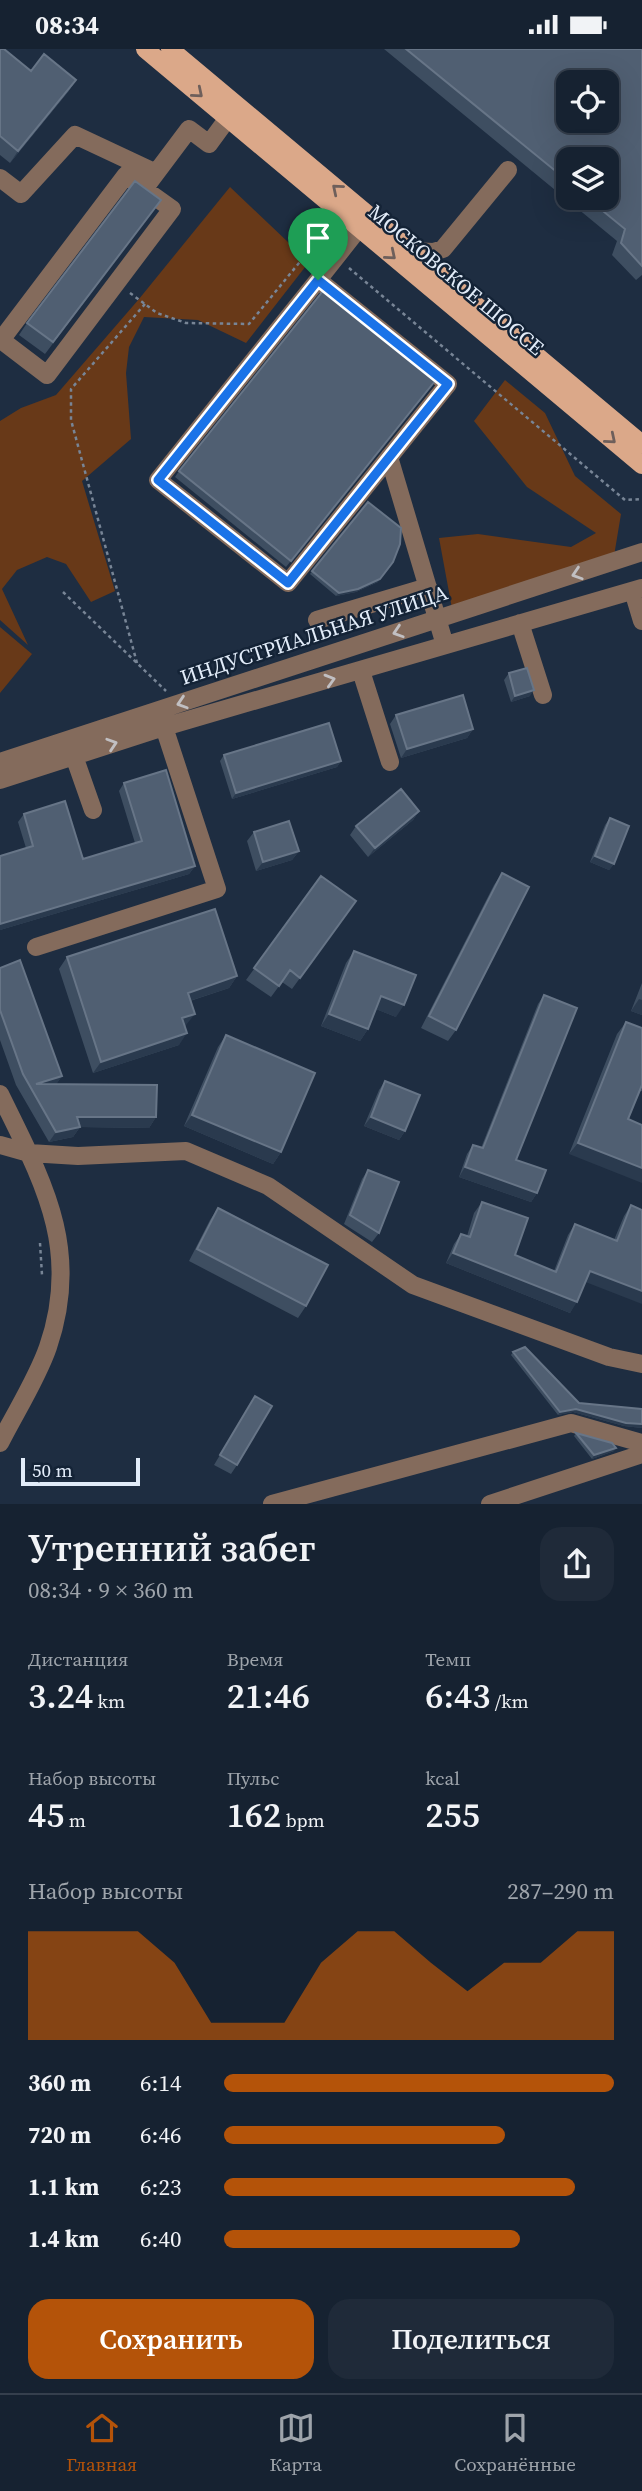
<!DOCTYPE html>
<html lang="ru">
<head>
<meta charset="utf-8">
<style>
	:root { --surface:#162231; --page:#1f2a39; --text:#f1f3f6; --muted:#9ea4ab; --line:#353f4d; --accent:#b45309 }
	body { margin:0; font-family:"Source Serif 4",serif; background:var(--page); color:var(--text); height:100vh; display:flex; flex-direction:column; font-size:26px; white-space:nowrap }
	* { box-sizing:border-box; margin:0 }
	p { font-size:23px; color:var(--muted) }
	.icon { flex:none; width:38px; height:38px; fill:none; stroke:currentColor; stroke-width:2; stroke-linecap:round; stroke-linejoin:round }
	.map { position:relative; height:1455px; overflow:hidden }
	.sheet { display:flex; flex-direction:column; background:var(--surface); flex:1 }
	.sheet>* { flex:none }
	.buttons { position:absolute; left:556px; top:21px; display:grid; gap:14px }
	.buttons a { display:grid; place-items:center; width:63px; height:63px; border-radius:14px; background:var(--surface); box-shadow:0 7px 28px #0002,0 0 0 2px var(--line); font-size:35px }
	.scale { position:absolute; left:21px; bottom:18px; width:119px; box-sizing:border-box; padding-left:7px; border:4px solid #e2ecf9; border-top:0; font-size:19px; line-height:24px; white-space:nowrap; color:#e2ecf9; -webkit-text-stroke:5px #142336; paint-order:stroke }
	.pin { position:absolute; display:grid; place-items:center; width:60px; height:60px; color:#fff; margin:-72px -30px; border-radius:50% 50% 50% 0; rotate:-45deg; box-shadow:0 0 7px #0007 }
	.pin .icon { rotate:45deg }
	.round { display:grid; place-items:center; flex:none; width:74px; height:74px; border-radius:21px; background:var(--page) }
	.summary { display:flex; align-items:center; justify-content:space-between; height:119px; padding:0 28px }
	h1 { font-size:38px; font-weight:600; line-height:52px }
	.stats { display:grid; grid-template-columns:repeat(3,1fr); gap:10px; height:119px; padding:7px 28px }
	.stats div { display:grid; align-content:center }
	.stats b { font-size:35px; font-weight:600 }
	.stats small { font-size:19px; font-weight:400 }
	.stats p { font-size:19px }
	.chart { height:196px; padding:14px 28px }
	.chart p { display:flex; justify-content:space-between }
	.chart svg { width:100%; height:126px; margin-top:7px; fill:var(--accent); opacity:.7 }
	.button { display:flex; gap:14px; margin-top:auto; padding:14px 28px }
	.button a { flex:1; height:80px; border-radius:21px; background:var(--accent); color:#fff; font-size:28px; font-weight:600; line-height:80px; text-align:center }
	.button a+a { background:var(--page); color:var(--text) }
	ul { padding:0 28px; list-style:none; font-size:23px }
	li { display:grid; grid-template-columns:112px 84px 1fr; align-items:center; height:52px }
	li i { height:18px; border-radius:9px; background:var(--accent) }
	.status { display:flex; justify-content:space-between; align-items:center; height:49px; padding:0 35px; background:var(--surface); direction:ltr }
	.status svg { height:19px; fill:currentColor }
	.menu { display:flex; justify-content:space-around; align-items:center; height:98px; border-top:2px solid var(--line); background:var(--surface); font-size:19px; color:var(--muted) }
	.menu a { display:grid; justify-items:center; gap:4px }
	.menu .selected { color:var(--accent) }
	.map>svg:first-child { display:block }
	.green { fill:#683918 }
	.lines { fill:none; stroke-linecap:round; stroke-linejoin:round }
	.path { stroke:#788596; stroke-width:2.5; stroke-dasharray:3.5 3.5; stroke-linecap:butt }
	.minor { stroke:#846b5c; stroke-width:18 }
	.major { stroke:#dba889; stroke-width:18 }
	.wall { fill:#3e4e61; fill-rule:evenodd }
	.shaded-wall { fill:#2a3a4e }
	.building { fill:#505f72; stroke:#677587; stroke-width:2; fill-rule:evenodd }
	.oneway { stroke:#6e5f5b }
	.oneway2 { stroke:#c1bfc2 }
	.route-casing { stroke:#fff; stroke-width:14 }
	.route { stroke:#1a73e8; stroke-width:9 }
	.labels { text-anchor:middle; stroke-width:5; stroke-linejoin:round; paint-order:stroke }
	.street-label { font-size:21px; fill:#e2ecf9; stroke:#142336 }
</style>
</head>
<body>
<div class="status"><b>08:34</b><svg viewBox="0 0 49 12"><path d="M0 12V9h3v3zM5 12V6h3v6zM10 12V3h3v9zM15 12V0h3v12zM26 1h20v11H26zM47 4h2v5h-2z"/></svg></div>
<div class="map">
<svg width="642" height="1455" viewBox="0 0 642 1455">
	<rect width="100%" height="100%" fill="#1e2d41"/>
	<path class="green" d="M230 138 309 213 246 294 198 271 144 268 129 298 126 324 131 390 82 432 115 542 91 553 66 515 47 508 17 521 2 540 28 596 0 571V372L21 359 56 346 139 250Z
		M505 331 545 364 575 427 621 465 612 519 453 565 439 489 478 485 571 498 596 484 527 438 474 372Z
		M0 578 32 605 0 644Z"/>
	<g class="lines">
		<path class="path" d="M349 219 625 451 642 450
			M130 244 157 264 186 274 249 275 317 192 325 199
			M63 543 166 642
			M137 614 71 371V340L145 255
			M40 1194 42 1226"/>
		<path class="minor" d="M0 129 21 145 75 86 156 124
			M144 140 126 126 1 291 47 326 172 160 144 140 189 80 209 95 228 69
			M411 202 433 203 443 200 508 121
			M318 231 158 431 288 534 448 335 318 231 359 179
			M389 408 445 596
			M633 542 642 572
			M317 571 428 538
			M520 574 543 646
			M361 622 390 713
			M74 707 93 761
			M0 713 642 503
			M0 731 164 678 642 539
			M36 898 217 840 164 678
			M0 1045C42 1131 82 1199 48 1298 37 1330 15 1364 0 1394
			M0 1096 29 1104 78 1107 186 1102 268 1137 413 1236 609 1308 642 1315
			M272 1455 571 1374 642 1394
			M490 1455 642 1405"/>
		<path class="major" d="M145 0 642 416
			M170 0 642 395"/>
	</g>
	<path class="wall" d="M0 0 31 22 76 31 68 43 10 114 0 106Z
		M384 0H642V226L636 231 612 206 617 192ZM569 110 607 149H569Z
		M161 151 45 305 19 286 27 274Z
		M431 338 286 518 175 428 179 422Z
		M368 453 378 533 356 543 336 547 310 525Z
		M509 624 530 647 511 653 504 631Z
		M396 666 473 680 467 689 401 709 390 675Z
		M224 706 341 712 337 718 232 750 220 712Z
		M124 734 195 817 189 825 0 881 26 799 18 773 24 765 83 810 135 794 119 742Z
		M419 762 413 771 368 808 350 786 356 777Z
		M610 769 614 815 609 821 590 813 605 776Z
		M254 783 299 802 292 811 256 822 247 792Z
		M502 824 456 981 448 992 421 979 494 836Z
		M321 827 356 852 292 940 282 933 271 948 246 931Z
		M354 902 396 968 376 960 368 980 360 992 321 977 346 914Z
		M67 908 237 927 229 939 190 952 186 976 185 977 179 996 93 1024 59 920Z
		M0 919 62 1027 56 1035 156 1068 149 1079 80 1078 73 1088 49 1093 16 1036 0 991Z
		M642 934V966L631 962Z
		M544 946 516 1111 537 1144 531 1153 459 1128 467 1105 473 1096 481 1099 538 955Z
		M626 973 642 1042H640L569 1105 617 985Z
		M226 986 281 1103 273 1115 184 1077 218 998Z
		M385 1032 405 1082 399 1091 364 1077 379 1041Z
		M368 1121 379 1184 372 1193 344 1175 362 1130Z
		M482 1153 515 1206 554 1222 568 1186 575 1175 614 1191 624 1167 631 1156 642 1161 586 1233 570 1264 446 1214 454 1195 461 1185 467 1187 474 1164Z
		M218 1159 306 1257 298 1269 189 1212 210 1171Z
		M513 1303 579 1354 642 1360V1379L624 1377 573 1363 558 1366 511 1306Z
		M255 1347 237 1416 231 1425 214 1416Z
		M576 1384 614 1402 592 1410 574 1387Z"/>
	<path class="shaded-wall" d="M76 31 68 43 10 114 18 102Z
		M393 513 378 533 356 543 336 547 339 544Z
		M534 641 530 647 511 653 515 647Z
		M473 680 467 689 401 709 407 700Z
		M341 712 337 718 232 750 236 744Z
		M419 762 413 771 368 808 375 799Z
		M299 802 292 811 256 822 263 813Z
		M595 807 614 815 609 821 590 813Z
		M195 817 189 825 0 881V875Z
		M237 927 229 939 180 955 188 944Z
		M381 947 404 956 396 968 373 959Z
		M639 950 642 951V966L631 962Z
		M195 965 186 976 174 981 182 969Z
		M329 965 368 980 360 992 321 977Z
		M187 984 179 996 93 1024 101 1013Z
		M62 1027 55 1037 36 1035Z
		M192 1066 281 1103 273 1115 184 1077Z
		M77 1068H156L149 1079 80 1078 73 1088 49 1093 56 1083Z
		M371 1068 405 1082 399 1091 364 1077Z
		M578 1094 642 1119V1134L569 1105Z
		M465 1118 537 1144 531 1153 459 1128Z
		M453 1204 577 1253 570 1264 446 1214Z
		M590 1222 642 1242V1255L583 1232Z
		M576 1360 642 1375V1379L624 1377 573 1363 558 1366 560 1363Z
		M616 1399 614 1402 592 1410 594 1406Z"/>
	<path class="building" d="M0 0H4L31 22 44 5 76 31 18 102 0 87Z
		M406 0H642V217L621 194 625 180 587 149H607V110H569V133ZM569 33H607V72H569Z
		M135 132 161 151 53 293 27 274Z
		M323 242 435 332 291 512 179 422Z
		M368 453 401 479 400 495 393 513 380 530 358 540 339 544 312 522Z
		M527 619 534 641 515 647 509 624Z
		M463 646 473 680 407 700 396 666Z
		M329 674 341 712 236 744 224 706Z
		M166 721 195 817 0 875V807L33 797 24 765 65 752 83 810 142 792 124 734Z
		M401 740 419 762 375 799 356 777Z
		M610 769 629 777 614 815 595 807Z
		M289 772 299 802 263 813 254 783Z
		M502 824 529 838 456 981 429 967Z
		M321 827 356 852 300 929 290 921 279 937 254 919Z
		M215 860 237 927 188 944 195 965 182 969 187 984 101 1013 67 908Z
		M354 902 416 926 404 956 381 947 368 980 329 965Z
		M20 911 62 1027 36 1035 157 1036 156 1068H77L80 1078 56 1083 23 1025 0 961V919Z
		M544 946 577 959 516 1111 546 1121 537 1144 465 1118 473 1096 483 1099Z
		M626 973 642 979V1036L628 1070 642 1076V1119L578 1094Z
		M226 986 315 1024 281 1103 192 1066Z
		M385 1032 420 1046 405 1082 371 1068Z
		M368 1121 399 1133 379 1184 350 1166Z
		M482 1153 528 1169 515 1206 556 1223 575 1175 617 1192 631 1156 642 1161V1242L590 1222 577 1253 453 1204 461 1185 470 1188Z
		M218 1159 328 1216 306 1257 197 1200Z
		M525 1298 579 1354 642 1360V1375L626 1374 576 1360 560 1363 513 1303Z
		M255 1347 272 1357 237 1416 220 1406Z
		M576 1384 612 1394 616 1399 594 1406Z"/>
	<defs><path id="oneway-chevron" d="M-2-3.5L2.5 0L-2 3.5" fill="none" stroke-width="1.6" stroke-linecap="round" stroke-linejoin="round" transform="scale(1.75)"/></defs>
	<g class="oneway">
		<use href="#oneway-chevron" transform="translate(198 44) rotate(40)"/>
		<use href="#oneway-chevron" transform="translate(337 140) rotate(-140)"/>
		<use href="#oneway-chevron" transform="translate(391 206) rotate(40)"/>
		<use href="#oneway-chevron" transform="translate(611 390) rotate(40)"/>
	</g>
	<g class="oneway2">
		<use href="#oneway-chevron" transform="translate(577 525) rotate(162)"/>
		<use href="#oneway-chevron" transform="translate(398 583) rotate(162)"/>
		<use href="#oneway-chevron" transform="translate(330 631) rotate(-16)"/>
		<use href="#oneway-chevron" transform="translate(182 654) rotate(162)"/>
		<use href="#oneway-chevron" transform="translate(112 695) rotate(-18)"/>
	</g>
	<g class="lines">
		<defs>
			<path id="route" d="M318 231 448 335 288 534 158 431Z"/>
		</defs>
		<use href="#route" class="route-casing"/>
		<use href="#route" class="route"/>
	</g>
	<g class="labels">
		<g class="street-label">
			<text transform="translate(456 231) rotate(40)" y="7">МОСКОВСКОЕ ШОССЕ</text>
			<text transform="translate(314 586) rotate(-18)" y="7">ИНДУСТРИАЛЬНАЯ УЛИЦА</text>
		</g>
	</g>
</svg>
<div class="buttons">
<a><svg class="icon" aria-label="locate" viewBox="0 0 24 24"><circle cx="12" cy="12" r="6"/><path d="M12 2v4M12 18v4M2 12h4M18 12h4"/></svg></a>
<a><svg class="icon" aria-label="layers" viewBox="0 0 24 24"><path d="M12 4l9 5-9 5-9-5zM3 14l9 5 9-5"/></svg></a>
</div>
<div class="scale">50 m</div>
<div class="pin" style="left:318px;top:231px;background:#1e9e55"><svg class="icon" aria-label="arrive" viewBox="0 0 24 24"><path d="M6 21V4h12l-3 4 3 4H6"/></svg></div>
</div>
<section class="sheet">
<div class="summary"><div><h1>Утренний забег</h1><p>08:34 · 9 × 360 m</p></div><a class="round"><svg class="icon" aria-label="share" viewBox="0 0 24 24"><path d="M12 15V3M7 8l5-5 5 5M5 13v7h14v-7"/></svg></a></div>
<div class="stats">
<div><p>Дистанция</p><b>3.24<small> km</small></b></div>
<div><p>Время</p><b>21:46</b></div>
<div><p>Темп</p><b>6:43<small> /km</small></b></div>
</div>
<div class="stats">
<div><p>Набор высоты</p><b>45<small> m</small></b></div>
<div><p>Пульс</p><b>162<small> bpm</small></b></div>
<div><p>kcal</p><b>255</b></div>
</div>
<div class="chart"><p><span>Набор высоты</span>287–290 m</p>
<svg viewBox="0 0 160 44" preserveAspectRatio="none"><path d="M0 44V6L10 6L20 6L30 6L40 17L50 38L60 38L70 38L80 17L90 6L100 6L110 17L120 27L130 17L140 17L150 6L160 6V44z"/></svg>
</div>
<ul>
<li><b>360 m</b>6:14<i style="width:100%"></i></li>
<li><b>720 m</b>6:46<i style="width:72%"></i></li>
<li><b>1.1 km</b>6:23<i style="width:90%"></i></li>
<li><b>1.4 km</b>6:40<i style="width:76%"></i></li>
</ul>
<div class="button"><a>Сохранить</a><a>Поделиться</a></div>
</section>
<nav class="menu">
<a class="selected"><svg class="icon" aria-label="home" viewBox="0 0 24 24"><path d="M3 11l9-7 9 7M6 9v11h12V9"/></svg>Главная</a>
<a><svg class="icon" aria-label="map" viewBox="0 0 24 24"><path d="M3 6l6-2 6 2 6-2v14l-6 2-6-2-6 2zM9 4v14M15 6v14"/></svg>Карта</a>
<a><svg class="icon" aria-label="saved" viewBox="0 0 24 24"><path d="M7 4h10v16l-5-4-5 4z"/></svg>Сохранённые</a>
</nav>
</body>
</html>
